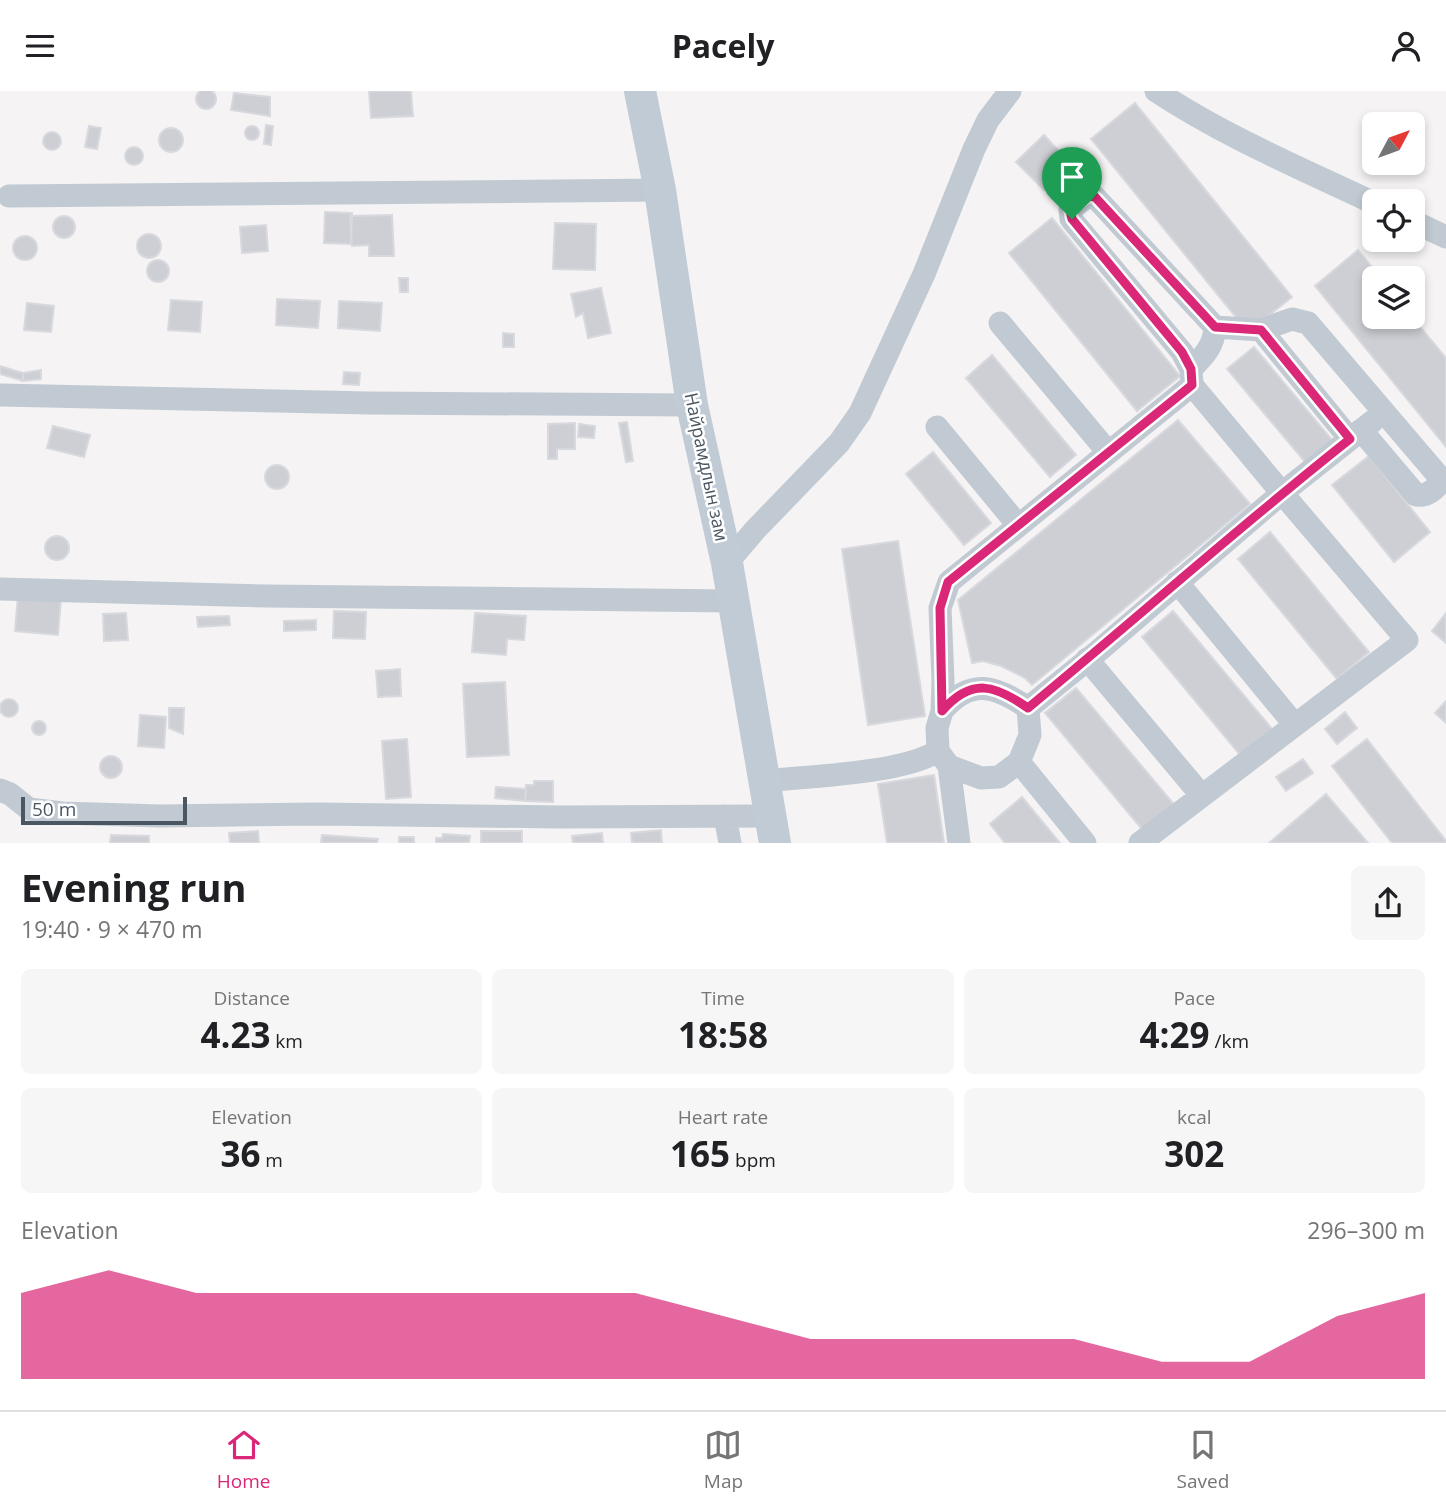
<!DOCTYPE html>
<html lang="en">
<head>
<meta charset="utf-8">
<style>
	:root { --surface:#fff; --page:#f6f6f6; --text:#202124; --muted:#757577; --line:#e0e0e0; --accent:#db2777 }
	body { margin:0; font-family:"Open Sans",sans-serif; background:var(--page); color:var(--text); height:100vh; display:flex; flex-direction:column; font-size:26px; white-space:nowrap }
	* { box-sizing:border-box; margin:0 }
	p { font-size:23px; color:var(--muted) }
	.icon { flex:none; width:38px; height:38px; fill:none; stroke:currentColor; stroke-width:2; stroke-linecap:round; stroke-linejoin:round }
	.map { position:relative; height:752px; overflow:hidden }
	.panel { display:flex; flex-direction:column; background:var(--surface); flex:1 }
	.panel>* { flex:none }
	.needle { width:46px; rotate:49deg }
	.fabs { position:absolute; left:1362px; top:21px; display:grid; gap:14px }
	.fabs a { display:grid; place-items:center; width:63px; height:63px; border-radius:10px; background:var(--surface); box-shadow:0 4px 10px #0003; font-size:35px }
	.scale { position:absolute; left:21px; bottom:18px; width:166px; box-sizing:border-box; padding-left:7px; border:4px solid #4a5661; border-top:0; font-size:19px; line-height:24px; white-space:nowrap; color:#4a5661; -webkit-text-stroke:5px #fff; paint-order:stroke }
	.pin { position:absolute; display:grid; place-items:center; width:60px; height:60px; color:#fff; margin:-72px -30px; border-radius:50% 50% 50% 0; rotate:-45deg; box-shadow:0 0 7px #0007 }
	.pin .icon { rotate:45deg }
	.round { display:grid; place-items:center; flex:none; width:74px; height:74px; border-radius:10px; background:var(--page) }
	.overview { display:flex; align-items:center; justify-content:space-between; height:119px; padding:0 21px }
	h1 { font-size:38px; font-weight:700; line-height:52px }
	.metrics { display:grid; grid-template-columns:repeat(3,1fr); gap:10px; height:119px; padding:7px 21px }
	.metrics div { display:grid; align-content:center; border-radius:10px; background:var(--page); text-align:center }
	.metrics b { font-size:35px; font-weight:700 }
	.metrics small { font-size:19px; font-weight:400 }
	.metrics p { font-size:19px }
	.chart { height:196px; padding:14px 21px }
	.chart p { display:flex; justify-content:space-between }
	.chart svg { width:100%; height:126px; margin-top:7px; fill:var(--accent); opacity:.7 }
	header { display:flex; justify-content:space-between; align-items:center; height:91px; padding:0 21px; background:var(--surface); font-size:32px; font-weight:700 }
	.dock { display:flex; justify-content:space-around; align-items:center; height:98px; border-top:2px solid var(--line); background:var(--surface); font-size:19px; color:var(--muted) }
	.dock a { display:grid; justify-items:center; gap:4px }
	.dock .active { color:var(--accent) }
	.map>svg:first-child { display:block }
	.building { fill:#cdcfd5; stroke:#d7d9de; stroke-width:2 }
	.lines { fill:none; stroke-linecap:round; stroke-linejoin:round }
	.minor { stroke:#c1cad2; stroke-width:23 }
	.secondary { stroke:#c1cbd6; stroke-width:32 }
	.route-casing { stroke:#fff; stroke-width:14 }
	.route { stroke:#db2777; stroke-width:9 }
	.labels { text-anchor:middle; stroke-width:5; stroke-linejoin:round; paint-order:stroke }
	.street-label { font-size:18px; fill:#4a5661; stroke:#fff }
</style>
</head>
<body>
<header><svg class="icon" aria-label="menu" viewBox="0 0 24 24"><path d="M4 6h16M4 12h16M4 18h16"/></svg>Pacely<svg class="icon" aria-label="person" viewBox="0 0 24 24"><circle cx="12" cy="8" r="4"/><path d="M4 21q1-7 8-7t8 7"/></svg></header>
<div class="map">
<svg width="1446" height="752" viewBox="0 0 1446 752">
	<rect width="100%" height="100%" fill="#f5f3f3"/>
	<path class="building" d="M196 8a10 10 0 1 1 20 0a10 10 0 1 1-20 0Z
		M369 0H411L413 25 371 27Z
		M234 2 270 6V25L231 19Z
		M1135 12 1292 206 1248 241 1091 48Z
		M266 34 273 35 271 54 264 53Z
		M245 42a7 7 0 1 1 14 0a7 7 0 1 1-14 0Z
		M89 35 101 37 97 58 85 56Z
		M159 49a12 12 0 1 1 24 0a12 12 0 1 1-24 0Z
		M43 50a9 9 0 1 1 18 0a9 9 0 1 1-18 0Z
		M1044 44 1071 73 1044 99 1016 71Z
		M125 65a9 9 0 1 1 18 0a9 9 0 1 1-18 0Z
		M325 121 352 122 351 153 324 152Z
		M392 124 394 165H369V154L352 155 350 125Z
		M53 136a11 11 0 1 1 22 0a11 11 0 1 1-22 0Z
		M1052 127 1180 285 1137 320 1009 162Z
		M555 132 596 133 595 179 553 178Z
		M266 134 268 160 242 162 240 136Z
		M137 155a12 12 0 1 1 24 0a12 12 0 1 1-24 0Z
		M13 157a12 12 0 1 1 24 0a12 12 0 1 1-24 0Z
		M1358 159 1381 187H1374V226H1412L1446 267V356L1315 195Z
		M147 180a11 11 0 1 1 22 0a11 11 0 1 1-22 0Z
		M399 187H408V201H400Z
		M601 197 611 242 588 247 583 222 576 226 571 203Z
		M277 208 320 210 318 237 276 234Z
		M171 209 202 211 200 241 168 239Z
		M339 210 382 212 380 240 338 237Z
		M27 212 54 215 51 241 24 239Z
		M503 242 514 243V256H503Z
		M1254 256 1338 356 1311 378 1227 278Z
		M992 264 1076 364 1050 386 966 287Z
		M0 275 23 282V290L0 283Z
		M41 279V288L23 290V282Z
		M344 281 360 282 359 294 343 293Z
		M1178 329 1250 413 1032 594 1025 587 1001 575 983 570 972 572 958 509Z
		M627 331 633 370 626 371 619 332Z
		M575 332V358H557V368H548V333Z
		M579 333 595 335 594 347 578 346Z
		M53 335 90 344 84 366 47 357Z
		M933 361 991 432 964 454 906 383Z
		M1369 365 1430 441 1394 471 1332 394Z
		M265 386a12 12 0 1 1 24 0a12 12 0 1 1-24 0Z
		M1270 441 1369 561 1337 588 1238 468Z
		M45 457a12 12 0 1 1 24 0a12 12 0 1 1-24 0Z
		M898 450 925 625 868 634 842 458Z
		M18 504 61 508 58 544 15 540Z
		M334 520 366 521 365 548 333 547Z
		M1173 520 1273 639 1241 665 1142 546Z
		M126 522 128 549 104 550 103 523Z
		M475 522 526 525 524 549 507 548 506 564 472 561Z
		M1446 522V552L1432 540Z
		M229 525 230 534 198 536 197 526Z
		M316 529V539L284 540V530Z
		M400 578 401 605 378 606 376 580Z
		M505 591 509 664 467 666 463 593Z
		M1076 597 1177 717 1146 743 1045 622Z
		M0 617a9 9 0 1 1 18 0a9 9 0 1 1-18 0Z
		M1446 610V632L1435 622Z
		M169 617H184L183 643 169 637Z
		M1345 621 1357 637 1337 653 1325 638Z
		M140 624 166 626 164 657 138 655Z
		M32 637a7 7 0 1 1 14 0a7 7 0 1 1-14 0Z
		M407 648 411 706 386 708 382 650Z
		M1367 648 1446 750V752H1392L1332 675Z
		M100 676a11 11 0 1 1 22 0a11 11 0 1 1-22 0Z
		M1303 668 1313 682 1286 700 1276 686Z
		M934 684 944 752H887L878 693Z
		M534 690H553V711L525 710 526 694H534Z
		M496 696 526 698 525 710 495 707Z
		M1326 703 1368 752H1269Z
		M1022 706 1060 752H1005L990 733Z
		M661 739 662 752H632L631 742Z
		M258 740 259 752H230L229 742Z
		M481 740H522V752H481Z
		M602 742 603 752H573L572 745Z
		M443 743 470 745 469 752H436V747H442Z
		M111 744 149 745V752H110Z
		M322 744 378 748 377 752H321Z
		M399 746H414V752H399Z"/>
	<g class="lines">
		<path class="minor" d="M1156 0C1224 45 1300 77 1374 112
			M9 105 660 99
			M1412 130 1446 146
			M1000 232 1108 361
			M1261 239 1350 348
			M1191 278C1204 265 1214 255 1215 236
			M1192 294 1191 278 1182 261 1071 128 1070 119 1088 105 1095 106 1215 236 1261 239 1292 228 1308 232 1442 389C1436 398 1427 406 1416 404L1361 339
			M0 304 368 312 692 314
			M937 336 1018 434
			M727 472 755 439 839 352 860 322 924 183 974 58 988 29 1010 0
			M1177 491 1295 634
			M0 498 267 505 733 510
			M1087 568 1202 705
			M938 660 949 675 981 687 999 686 1019 671 1030 644 1028 617C996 595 971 586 942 620
			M1019 671 1085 752
			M949 675 959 752
			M764 690C810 685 901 683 938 660L937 637 942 620 943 590 940 517 949 491 1192 294 1282 402 1096 562 1028 617
			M0 699 10 703 29 718 62 722 160 725 318 723 560 726 770 725
			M725 725 730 752
			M1140 752 1407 549 1282 402 1373 330"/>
		<path class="secondary" d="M640 0 660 99 692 314 727 472 775 752"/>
	</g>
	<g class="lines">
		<defs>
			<path id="route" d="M1088 105 1095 106 1215 236 1261 239 1350 348C1240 435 1136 528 1028 617 995 594 972 586 942 620L940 517 948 491 1192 294 1191 278 1182 261 1072 128 1070 119Z"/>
		</defs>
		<use href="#route" class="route-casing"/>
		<use href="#route" class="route"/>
	</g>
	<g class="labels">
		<g class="street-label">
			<text transform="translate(706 376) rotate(78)" y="6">Найрамдлын зам</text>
		</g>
	</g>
</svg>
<div class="fabs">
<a><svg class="needle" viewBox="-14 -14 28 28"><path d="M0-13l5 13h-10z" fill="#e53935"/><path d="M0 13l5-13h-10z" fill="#757577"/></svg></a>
<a><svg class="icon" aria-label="locate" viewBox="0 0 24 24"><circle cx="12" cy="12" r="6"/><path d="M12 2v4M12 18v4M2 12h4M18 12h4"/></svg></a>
<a><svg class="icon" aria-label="layers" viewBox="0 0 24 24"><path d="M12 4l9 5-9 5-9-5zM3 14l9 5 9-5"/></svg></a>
</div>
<div class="scale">50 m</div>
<div class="pin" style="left:1072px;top:128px;background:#1e9e55"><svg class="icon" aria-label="arrive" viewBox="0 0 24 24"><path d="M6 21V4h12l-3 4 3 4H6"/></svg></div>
</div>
<section class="panel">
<div class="overview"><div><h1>Evening run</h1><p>19:40 · 9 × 470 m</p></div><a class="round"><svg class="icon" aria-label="share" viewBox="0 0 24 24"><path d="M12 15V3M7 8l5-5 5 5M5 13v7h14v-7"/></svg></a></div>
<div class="metrics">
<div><p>Distance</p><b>4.23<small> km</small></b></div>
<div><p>Time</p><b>18:58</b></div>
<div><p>Pace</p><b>4:29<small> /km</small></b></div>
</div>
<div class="metrics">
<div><p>Elevation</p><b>36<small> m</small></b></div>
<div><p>Heart rate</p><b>165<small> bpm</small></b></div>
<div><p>kcal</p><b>302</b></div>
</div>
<div class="chart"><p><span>Elevation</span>296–300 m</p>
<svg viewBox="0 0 160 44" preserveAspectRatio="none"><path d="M0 44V14L10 6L20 14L30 14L40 14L50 14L60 14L70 14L80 22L90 30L100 30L110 30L120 30L130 38L140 38L150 22L160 14V44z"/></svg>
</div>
</section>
<nav class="dock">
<a class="active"><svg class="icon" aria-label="home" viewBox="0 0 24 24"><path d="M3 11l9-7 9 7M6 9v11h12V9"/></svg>Home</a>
<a><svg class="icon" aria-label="map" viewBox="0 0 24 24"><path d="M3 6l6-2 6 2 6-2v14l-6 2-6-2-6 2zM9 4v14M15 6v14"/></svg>Map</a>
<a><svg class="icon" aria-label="saved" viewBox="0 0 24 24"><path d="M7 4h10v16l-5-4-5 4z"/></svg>Saved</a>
</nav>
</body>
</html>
